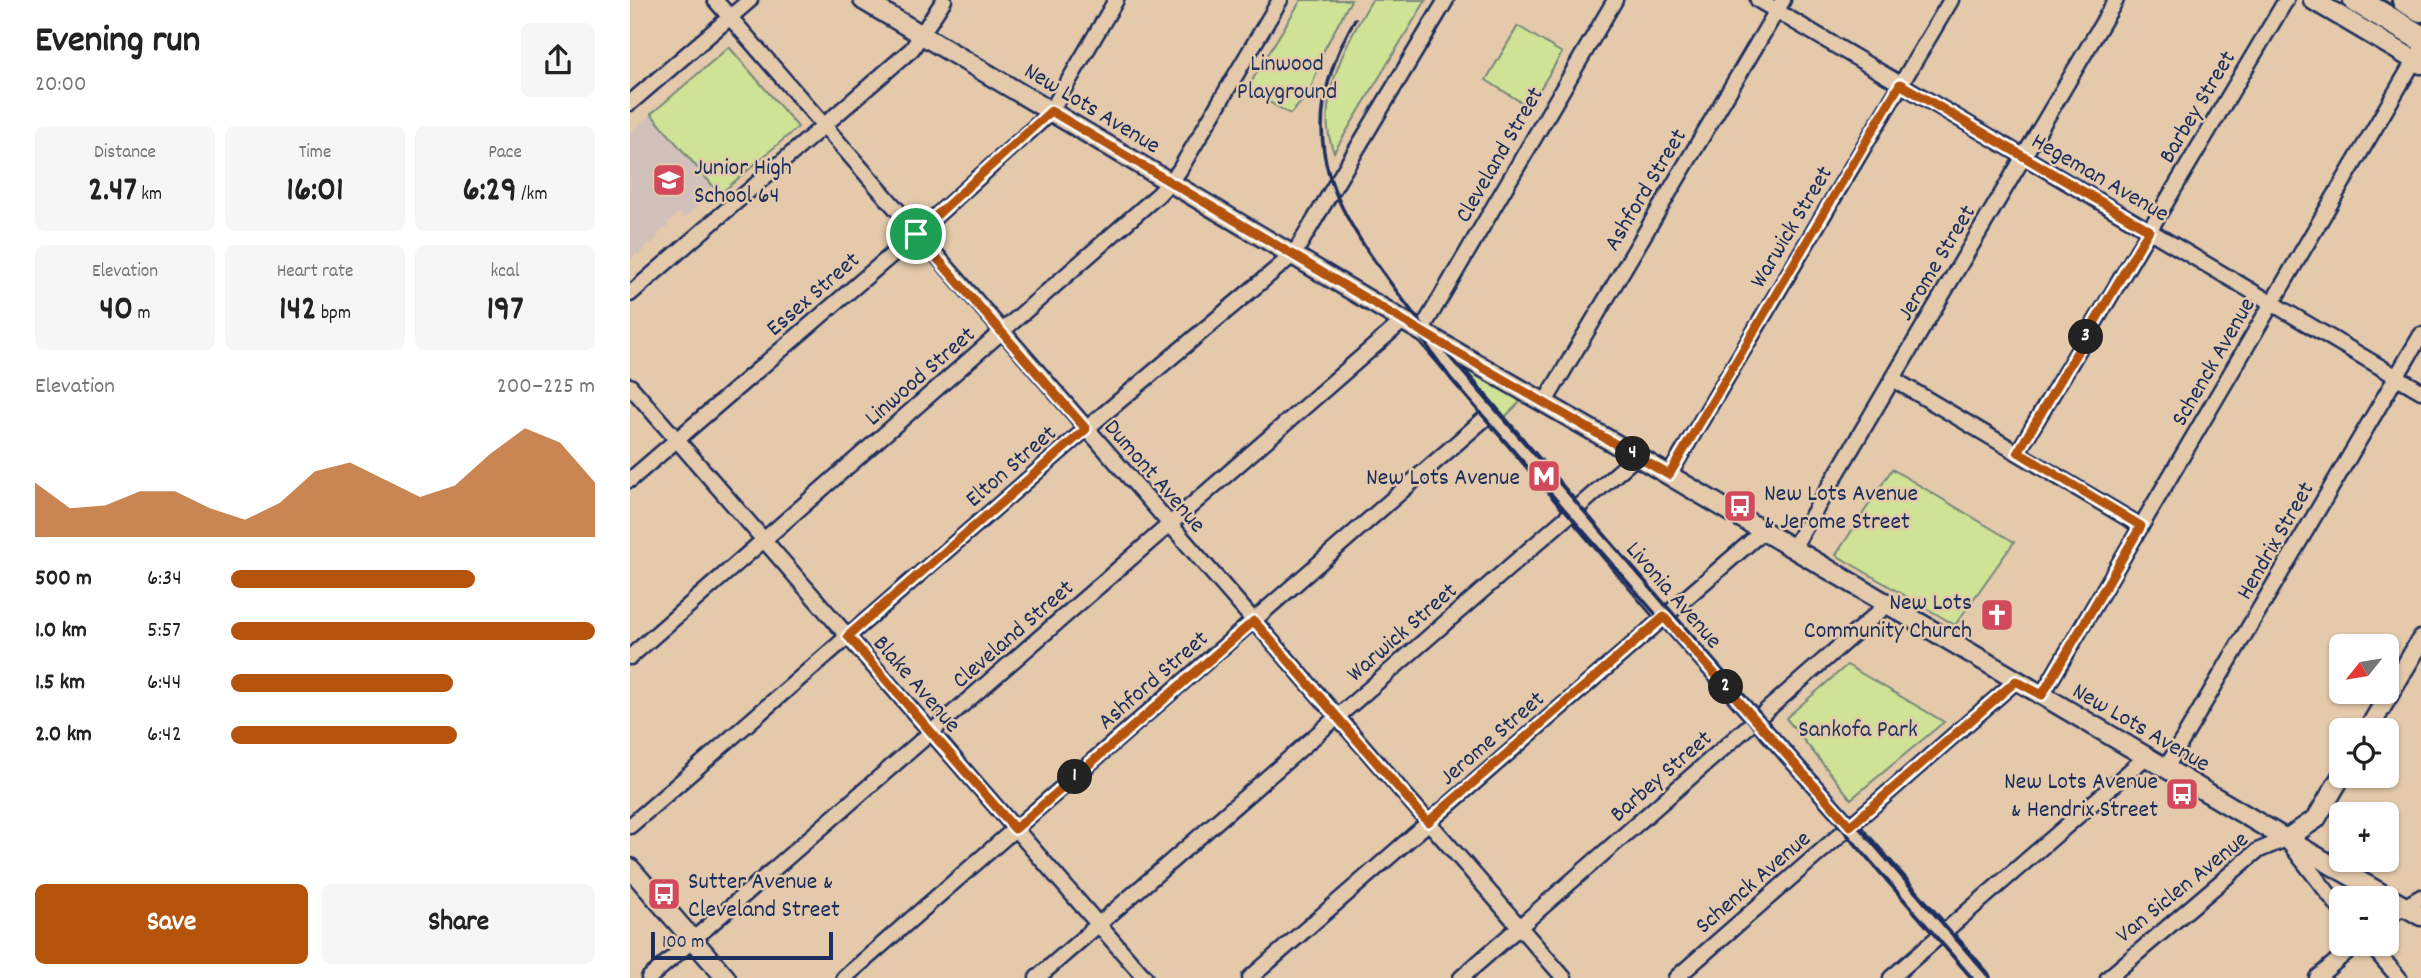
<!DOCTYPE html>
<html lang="en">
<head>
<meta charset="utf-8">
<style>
	:root { --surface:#fff; --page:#f6f6f6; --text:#222; --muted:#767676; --accent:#b45309 }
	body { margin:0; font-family:Dekko,sans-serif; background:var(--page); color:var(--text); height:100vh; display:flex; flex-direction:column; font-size:26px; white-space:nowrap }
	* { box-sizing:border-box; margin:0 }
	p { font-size:23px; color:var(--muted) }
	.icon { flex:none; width:38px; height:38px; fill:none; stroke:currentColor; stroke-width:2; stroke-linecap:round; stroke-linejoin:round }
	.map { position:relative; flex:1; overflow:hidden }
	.sheet { display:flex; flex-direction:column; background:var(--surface); width:630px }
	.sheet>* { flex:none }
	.needle { width:46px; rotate:240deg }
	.buttons { position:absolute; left:1699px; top:634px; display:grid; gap:14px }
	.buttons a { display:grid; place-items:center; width:70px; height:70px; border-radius:10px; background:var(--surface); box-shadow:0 2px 5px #0004; font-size:35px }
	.scale { position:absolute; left:21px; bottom:18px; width:182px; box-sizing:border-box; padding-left:7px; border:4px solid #1b2f5e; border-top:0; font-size:19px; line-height:24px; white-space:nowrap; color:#1b2f5e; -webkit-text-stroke:5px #e4c9ab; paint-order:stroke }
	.pin { position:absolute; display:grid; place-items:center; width:60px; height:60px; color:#fff; margin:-30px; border:4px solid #fff; border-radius:50%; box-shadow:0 2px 7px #0007 }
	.km { position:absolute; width:35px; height:35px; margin:-18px; border-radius:50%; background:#222; color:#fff; font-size:19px; line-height:35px; text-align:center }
	.round { display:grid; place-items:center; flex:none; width:74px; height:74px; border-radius:10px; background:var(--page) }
	.summary { display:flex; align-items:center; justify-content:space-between; height:119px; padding:0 35px }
	h1 { font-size:38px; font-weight:700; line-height:52px }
	.metrics { display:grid; grid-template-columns:repeat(3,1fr); gap:10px; height:119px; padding:7px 35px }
	.metrics div { display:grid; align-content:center; border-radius:10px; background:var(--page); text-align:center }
	.metrics b { font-size:35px; font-weight:700 }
	.metrics small { font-size:19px; font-weight:400 }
	.metrics p { font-size:19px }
	.chart { height:196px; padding:14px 35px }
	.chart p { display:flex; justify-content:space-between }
	.chart svg { width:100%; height:126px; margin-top:7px; fill:var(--accent); opacity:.7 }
	.action { display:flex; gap:14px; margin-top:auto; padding:14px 35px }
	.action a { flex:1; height:80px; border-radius:10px; background:var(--accent); color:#fff; font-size:28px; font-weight:700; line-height:80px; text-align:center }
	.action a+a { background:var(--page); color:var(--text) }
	ul { padding:0 35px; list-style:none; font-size:23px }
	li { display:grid; grid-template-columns:112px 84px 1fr; align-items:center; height:52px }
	li i { height:18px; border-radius:9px; background:var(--accent) }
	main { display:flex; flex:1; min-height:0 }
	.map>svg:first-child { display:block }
	.built { fill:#d2c1ba }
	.green { fill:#d0e296; stroke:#76887a; stroke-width:2 }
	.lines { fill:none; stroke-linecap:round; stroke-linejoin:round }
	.minor-casing { stroke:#1b2f5e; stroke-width:19 }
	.tertiary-casing { stroke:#1b2f5e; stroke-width:23 }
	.trunk-casing { stroke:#1b2f5e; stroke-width:30 }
	.minor { stroke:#e4c9ab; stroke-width:14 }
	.tertiary { stroke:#e4c9ab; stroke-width:18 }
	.trunk { stroke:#e4c9ab; stroke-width:24 }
	.rail { stroke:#1b2f5e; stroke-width:3.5 }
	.route-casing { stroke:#fff; stroke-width:14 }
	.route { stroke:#b45309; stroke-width:9 }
	.labels { text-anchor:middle; stroke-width:5; stroke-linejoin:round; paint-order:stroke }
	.park-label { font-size:24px; fill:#243861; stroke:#e4c9ab }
	.street-label { font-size:24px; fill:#1b2f5e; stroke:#e4c9ab }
	.poi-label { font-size:24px; fill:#1b2f5e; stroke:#e4c9ab; text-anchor:start }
</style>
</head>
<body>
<main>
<section class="sheet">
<div class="summary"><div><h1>Evening run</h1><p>20:00</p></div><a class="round"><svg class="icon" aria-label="share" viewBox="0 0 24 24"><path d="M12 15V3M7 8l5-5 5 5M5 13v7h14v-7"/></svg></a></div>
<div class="metrics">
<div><p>Distance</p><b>2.47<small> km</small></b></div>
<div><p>Time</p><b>16:01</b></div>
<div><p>Pace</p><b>6:29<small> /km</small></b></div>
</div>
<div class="metrics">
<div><p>Elevation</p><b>40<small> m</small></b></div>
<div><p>Heart rate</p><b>142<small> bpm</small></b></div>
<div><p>kcal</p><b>197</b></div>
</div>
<div class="chart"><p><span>Elevation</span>200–225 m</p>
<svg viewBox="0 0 160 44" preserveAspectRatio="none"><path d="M0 44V25L10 34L20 33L30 28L40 28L50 34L60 38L70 32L80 21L90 18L100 24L110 30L120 26L130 15L140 6L150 11L160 25V44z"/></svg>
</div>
<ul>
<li><b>500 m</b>6:34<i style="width:67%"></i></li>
<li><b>1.0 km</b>5:57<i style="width:100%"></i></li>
<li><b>1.5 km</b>6:44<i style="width:61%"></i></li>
<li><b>2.0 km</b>6:42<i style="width:62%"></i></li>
</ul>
<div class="action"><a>Save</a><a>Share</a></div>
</section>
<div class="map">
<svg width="1791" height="978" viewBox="0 0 1791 978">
	<rect width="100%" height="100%" fill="#e4c9ab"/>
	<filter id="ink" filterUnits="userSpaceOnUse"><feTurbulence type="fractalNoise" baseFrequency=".0143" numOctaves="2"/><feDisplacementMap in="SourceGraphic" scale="14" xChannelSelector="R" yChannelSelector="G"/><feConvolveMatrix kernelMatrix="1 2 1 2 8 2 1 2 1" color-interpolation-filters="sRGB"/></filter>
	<g filter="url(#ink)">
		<path class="built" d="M21 114 86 190 54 218 49 213 37 223 39 225 27 235 29 237 21 244 19 243 9 255 6 253 0 262V133Z"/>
		<path class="green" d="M671 0H721L694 50 679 94 660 114 617 89Z
			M742 0H796L704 152C683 104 717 41 742 0Z
			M888 26 932 53 899 107 856 80Z
			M99 47 168 127 90 194 21 114Z
			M829 360 887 399 890 402 875 417 829 364Z
			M1262 469 1384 542 1325 625 1206 555Z
			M1217 665 1314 722 1221 799 1156 718Z"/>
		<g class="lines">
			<defs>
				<path id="minor" d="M85 0 934 978
					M985 0 791 331 1034 617 1220 826 1352 978
					M1128 0 1791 391
					M0 103 120 0
					M0 294 282 49 314 0
					M1263 379 1511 526
					M0 386 515 978
					M915 402 1153 0
					M1388 452 1656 0
					M1039 475 1321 0
					M0 480 286 234 409 123 421 111 486 0
					M1163 548 1486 0
					M0 657 529 194 549 171 650 0
					M1412 695 1791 49
					M1536 768 1791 335
					M0 826 456 429 664 254 816 0
					M1757 917 1791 897
					M1739 943 1769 978
					M19 978 773 321
					M214 978 860 414
					M407 978 1007 456
					M620 978 1133 531
					M831 978 1258 604
					M1046 978 1386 681
					M1261 978 1516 757
					M1478 978 1627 851 1656 839 1712 911
					M1687 978 1727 943"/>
				<path id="tertiary" d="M233 0 821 349 991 447 1656 839 1791 916
					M1683 0 1791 64
					M1738 730 1791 640
					M1656 839 1686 819 1712 775
					M0 868 96 978"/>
				<path id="trunk" d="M1726 0 1791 38
					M1775 0 1791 9"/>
			</defs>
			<use href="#minor" class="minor-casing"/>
			<use href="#tertiary" class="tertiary-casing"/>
			<use href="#trunk" class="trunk-casing"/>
			<use href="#minor" class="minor"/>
			<use href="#tertiary" class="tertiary"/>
			<use href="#trunk" class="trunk"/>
			<path class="rail" d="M725 19C651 150 714 221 792 325L1360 978
				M790 336 821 379 1342 978"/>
		</g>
	</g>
	<g class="lines" filter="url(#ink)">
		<defs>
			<path id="route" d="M1270 84 1519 230 1388 452 1511 526 1412 695 1386 681 1220 826 1034 617 798 822 624 621 385 829 218 636 456 429 286 234 421 111 821 349 1039 475Z"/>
		</defs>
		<use href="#route" class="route-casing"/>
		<use href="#route" class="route"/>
	</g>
	<defs>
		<symbol id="school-square" viewBox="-11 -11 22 22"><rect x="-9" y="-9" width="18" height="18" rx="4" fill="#d1495b" stroke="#e4c9ab"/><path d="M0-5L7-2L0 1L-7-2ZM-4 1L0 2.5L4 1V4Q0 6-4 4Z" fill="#fff"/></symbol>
		<symbol id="metro-square" viewBox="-11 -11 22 22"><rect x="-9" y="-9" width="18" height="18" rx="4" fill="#d1495b" stroke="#e4c9ab"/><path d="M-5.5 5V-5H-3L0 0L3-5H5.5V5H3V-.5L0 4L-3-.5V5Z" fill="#fff"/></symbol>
		<symbol id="bus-square" viewBox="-11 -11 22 22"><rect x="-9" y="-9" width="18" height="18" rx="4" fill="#d1495b" stroke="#e4c9ab"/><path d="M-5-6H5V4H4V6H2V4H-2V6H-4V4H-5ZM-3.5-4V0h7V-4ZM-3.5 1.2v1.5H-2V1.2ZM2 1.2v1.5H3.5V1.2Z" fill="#fff"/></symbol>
		<symbol id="church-square" viewBox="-11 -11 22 22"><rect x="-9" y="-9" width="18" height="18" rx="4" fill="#d1495b" stroke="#e4c9ab"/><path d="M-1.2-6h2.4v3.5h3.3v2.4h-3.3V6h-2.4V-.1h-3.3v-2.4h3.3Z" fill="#fff"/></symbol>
	</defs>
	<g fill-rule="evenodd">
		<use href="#school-square" x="20" y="161" width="38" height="38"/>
		<use href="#metro-square" x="895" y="457" width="38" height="38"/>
		<use href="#bus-square" x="1091" y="487" width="38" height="38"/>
		<use href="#church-square" x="1348" y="596" width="38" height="38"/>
		<use href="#bus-square" x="1533" y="775" width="38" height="38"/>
		<use href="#bus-square" x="15" y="875" width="38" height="38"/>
	</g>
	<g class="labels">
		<g class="park-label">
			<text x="657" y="70">Linwood<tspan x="657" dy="28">Playground</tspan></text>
			<text x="1228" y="736">Sankofa Park</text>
		</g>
		<g class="street-label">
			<text transform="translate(1566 106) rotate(-59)" y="8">Barbey Street</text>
			<text transform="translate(463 107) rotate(31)" y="8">New Lots Avenue</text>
			<text transform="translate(868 154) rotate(-60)" y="8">Cleveland Street</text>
			<text transform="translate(1471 176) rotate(30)" y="8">Hegeman Avenue</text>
			<text transform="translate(1014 189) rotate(-59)" y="8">Ashford Street</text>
			<text transform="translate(1160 226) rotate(-59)" y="8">Warwick Street</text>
			<text transform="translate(1305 262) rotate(-59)" y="8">Jerome Street</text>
			<text transform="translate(182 293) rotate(-41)" y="8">Essex Street</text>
			<text transform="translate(1582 361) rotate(-60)" y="8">Schenck Avenue</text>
			<text transform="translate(289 375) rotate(-41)" y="8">Linwood Street</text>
			<text transform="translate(380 465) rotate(-41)" y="8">Elton Street</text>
			<text transform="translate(526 475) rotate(49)" y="8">Dumont Avenue</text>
			<text transform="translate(1644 540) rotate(-60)" y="8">Hendrix Street</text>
			<text transform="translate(1045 594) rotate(49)" y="8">Livonia Avenue</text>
			<text transform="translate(771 631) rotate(-41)" y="8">Warwick Street</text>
			<text transform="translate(382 633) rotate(-41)" y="8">Cleveland Street</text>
			<text transform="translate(522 679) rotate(-41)" y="8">Ashford Street</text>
			<text transform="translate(288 683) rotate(49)" y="8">Blake Avenue</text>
			<text transform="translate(1512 726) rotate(30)" y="8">New Lots Avenue</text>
			<text transform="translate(861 737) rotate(-41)" y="8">Jerome Street</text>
			<text transform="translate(1030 775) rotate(-41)" y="8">Barbey Street</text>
			<text transform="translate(1122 881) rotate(-41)" y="8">Schenck Avenue</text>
			<text transform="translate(1551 886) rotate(-39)" y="8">Van Siclen Avenue</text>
		</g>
		<g class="poi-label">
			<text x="64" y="174">Junior High<tspan x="64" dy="28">School 64</tspan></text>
			<text x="890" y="484" text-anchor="end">New Lots Avenue</text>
			<text x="1134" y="500">New Lots Avenue<tspan x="1134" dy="28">&amp; Jerome Street</tspan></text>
			<text x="1342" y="609" text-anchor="end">New Lots<tspan x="1342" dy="28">Community Church</tspan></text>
			<text x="1528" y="788" text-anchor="end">New Lots Avenue<tspan x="1528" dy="28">&amp; Hendrix Street</tspan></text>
			<text x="58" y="888">Sutter Avenue &amp;<tspan x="58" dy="28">Cleveland Street</tspan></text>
		</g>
	</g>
</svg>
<div class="buttons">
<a><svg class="needle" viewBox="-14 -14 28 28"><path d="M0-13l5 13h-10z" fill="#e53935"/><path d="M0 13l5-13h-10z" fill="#767676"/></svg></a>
<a><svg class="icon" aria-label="locate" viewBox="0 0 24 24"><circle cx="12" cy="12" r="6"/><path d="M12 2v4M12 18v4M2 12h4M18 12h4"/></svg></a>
<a>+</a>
<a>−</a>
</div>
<div class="scale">100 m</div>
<div class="pin" style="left:286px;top:234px;background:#1e9e55"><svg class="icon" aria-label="arrive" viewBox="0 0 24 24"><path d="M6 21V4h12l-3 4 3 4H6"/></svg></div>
<b class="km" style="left:445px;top:777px">1</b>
<b class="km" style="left:1096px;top:687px">2</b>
<b class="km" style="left:1456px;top:337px">3</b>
<b class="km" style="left:1003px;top:454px">4</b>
</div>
</main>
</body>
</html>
